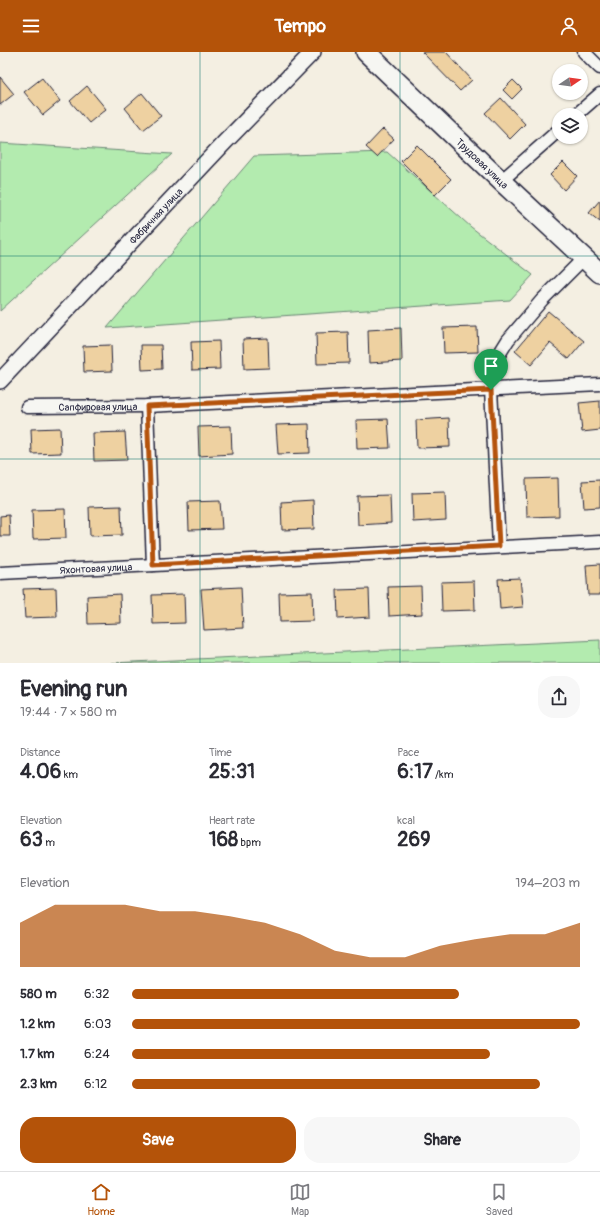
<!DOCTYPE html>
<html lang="en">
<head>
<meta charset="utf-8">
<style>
	:root { --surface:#fff; --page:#f7f7f7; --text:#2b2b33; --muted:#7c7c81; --line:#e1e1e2; --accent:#b45309 }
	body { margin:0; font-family:Pangolin,sans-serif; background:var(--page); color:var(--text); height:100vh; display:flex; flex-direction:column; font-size:15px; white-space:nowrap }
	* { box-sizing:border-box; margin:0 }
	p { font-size:13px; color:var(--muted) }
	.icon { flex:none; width:22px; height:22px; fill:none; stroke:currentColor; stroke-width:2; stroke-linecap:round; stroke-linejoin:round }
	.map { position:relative; height:611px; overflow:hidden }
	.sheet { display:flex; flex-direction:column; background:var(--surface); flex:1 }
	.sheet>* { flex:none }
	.needle { width:26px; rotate:77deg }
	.controls { position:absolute; left:552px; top:12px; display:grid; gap:8px }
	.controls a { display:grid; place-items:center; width:36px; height:36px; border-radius:50%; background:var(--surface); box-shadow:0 1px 3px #0004; font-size:20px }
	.pin { position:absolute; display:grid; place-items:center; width:34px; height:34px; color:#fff; margin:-41px -17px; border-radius:50% 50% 50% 0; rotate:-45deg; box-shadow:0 0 4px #0007 }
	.pin .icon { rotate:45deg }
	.round { display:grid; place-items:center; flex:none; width:42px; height:42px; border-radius:16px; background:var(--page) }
	.summary { display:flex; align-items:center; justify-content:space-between; height:68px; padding:0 20px }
	h1 { font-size:22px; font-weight:700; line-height:30px }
	.stats { display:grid; grid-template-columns:repeat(3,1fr); gap:6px; height:68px; padding:4px 20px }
	.stats div { display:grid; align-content:center }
	.stats b { font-size:20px; font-weight:700 }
	.stats small { font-size:11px; font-weight:400 }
	.stats p { font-size:11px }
	.chart { height:112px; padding:8px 20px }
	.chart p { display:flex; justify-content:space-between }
	.chart svg { width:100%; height:72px; margin-top:4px; fill:var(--accent); opacity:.7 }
	.button { display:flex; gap:8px; margin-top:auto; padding:8px 20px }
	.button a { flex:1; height:46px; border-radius:16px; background:var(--accent); color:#fff; font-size:16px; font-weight:700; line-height:46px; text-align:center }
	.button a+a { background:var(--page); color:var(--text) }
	ul { padding:0 20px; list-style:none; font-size:13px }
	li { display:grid; grid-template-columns:64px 48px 1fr; align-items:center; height:30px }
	li i { height:10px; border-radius:5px; background:var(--accent) }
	header { display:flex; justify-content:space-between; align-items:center; height:52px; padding:0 20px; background:var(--accent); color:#fff; font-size:18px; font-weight:700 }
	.tabs { display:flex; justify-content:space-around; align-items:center; height:56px; border-top:1px solid var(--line); background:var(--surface); font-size:11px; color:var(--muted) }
	.tabs a { display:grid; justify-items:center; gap:2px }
	.tabs .selected { color:var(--accent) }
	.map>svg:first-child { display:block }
	.green { fill:#b3ebaf; stroke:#6a8675 }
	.building { fill:#eed1a1; stroke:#22223b }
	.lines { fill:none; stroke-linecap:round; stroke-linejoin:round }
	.minor-casing { stroke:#22223b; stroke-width:15 }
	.tertiary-casing { stroke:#22223b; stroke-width:18 }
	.primary-casing { stroke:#22223b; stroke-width:22 }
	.minor { stroke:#f6f6f2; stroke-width:12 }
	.tertiary { stroke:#f6f6f2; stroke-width:15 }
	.primary { stroke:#f6f6f2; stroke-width:19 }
	.route-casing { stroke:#fff; stroke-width:8 }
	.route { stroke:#b45309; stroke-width:5 }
	.grid { fill:none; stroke:#0f766e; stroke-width:1; stroke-opacity:0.55 }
	.labels { text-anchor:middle; stroke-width:3.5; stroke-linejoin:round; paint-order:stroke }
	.street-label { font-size:10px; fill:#22223b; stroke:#f6f6f2 }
</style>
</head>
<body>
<header><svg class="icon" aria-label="menu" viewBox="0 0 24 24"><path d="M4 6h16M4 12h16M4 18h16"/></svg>Tempo<svg class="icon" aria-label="person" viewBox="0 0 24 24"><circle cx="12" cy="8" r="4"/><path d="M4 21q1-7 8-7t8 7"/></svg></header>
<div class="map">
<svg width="600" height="611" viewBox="0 0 600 611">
	<rect width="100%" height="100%" fill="#f4efe2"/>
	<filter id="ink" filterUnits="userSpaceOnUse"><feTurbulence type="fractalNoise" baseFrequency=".025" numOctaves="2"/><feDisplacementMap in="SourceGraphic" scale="8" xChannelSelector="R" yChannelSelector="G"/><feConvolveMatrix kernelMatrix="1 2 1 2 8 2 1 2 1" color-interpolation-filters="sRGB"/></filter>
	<g filter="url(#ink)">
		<path class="green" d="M0 91 172 102 0 259Z
			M387 100 471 175 533 223 510 248 107 276 254 104Z
			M600 588V611H111Z"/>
		<path class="building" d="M422 0H446L472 28 460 39Z
			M0 25 14 42 0 53Z
			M42 26 60 49 43 63 24 40Z
			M513 28 522 37 512 47 503 38Z
			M87 34 106 57 89 71 70 49Z
			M142 41 161 64 143 78 125 56Z
			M501 46 525 72 510 87 485 61Z
			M383 77 394 87 377 105 366 95Z
			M417 93 451 127 435 143 401 109Z
			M563 110 577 124 564 138 550 123Z
			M600 148V170L589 161Z
			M548 259 584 289 569 307 550 291 531 313 515 299Z
			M477 275 478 300 444 301 443 276Z
			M401 276 402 309 369 311 368 278Z
			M348 280 349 311 317 312 316 281Z
			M268 286 269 316 244 317 243 287Z
			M219 289 220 317 192 318 191 290Z
			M111 293 112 319 84 320 83 294Z
			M141 293H161L162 317 142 318Z
			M600 349V378L582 380 579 351Z
			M449 366 450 395 417 396 416 368Z
			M388 367 390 396 357 397 356 368Z
			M309 372 310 401 278 402 276 373Z
			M231 374 232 402 199 404 198 375Z
			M60 376 61 401 32 402 31 377Z
			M125 380 127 408 94 409 93 381Z
			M558 426 559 464 527 465 526 427Z
			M600 428V455L584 456 582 429Z
			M445 440 446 468 413 470 412 441Z
			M390 443 391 471 358 473 357 444Z
			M313 448 314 477 282 478 281 450Z
			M220 449 222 477 189 478 188 450Z
			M121 454 122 483 90 484 89 455Z
			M65 457 66 486 33 487 32 458Z
			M9 463 10 484H0V464Z
			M600 512V543H588L586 513Z
			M520 526 523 555 500 557 498 527Z
			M474 529 475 558 442 559 441 530Z
			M421 534 422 562 389 564 388 535Z
			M241 535 243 576 204 578 201 537Z
			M56 536 57 565 25 566 23 537Z
			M369 537 370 565 338 567 337 538Z
			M312 540 313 569 280 570 279 541Z
			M120 542 121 571 88 572 87 544Z
			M184 542 185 571 153 572 152 543Z"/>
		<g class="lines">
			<defs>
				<g id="minor">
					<path d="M584 0 600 16"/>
					<path d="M576 63 600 42"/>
					<path d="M501 129 559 78"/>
					<path d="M147 354 153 513"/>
					<path id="s1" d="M27 355 147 354 600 332"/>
					<path d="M499 494 491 337 495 309 508 288 542 248 583 207"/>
					<path id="s2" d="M0 521 600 490"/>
				</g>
				<g id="tertiary">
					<path id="s3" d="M0 329 224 91 313 0"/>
				</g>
				<g id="primary">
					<path id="s4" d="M366 0 501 129 600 221"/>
				</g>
			</defs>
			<use href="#minor" class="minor-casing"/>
			<use href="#tertiary" class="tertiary-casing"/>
			<use href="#primary" class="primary-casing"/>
			<use href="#minor" class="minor"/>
			<use href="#tertiary" class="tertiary"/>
			<use href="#primary" class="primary"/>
		</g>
	</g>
	<g class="lines" filter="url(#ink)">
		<defs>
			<path id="route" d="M491 338 499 494 153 513 147 354Z"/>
		</defs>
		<use href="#route" class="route-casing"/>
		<use href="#route" class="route"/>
	</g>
	<path class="grid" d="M200 0V611M400 0V611M0 204H600M0 407H600"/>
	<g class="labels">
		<g class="street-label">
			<text dy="4" stroke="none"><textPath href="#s4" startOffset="161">Трудовая улица</textPath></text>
			<text dy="4" stroke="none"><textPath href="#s3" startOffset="227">Фабричная улица</textPath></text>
			<text dy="4" stroke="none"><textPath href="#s1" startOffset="71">Сапфировая улица</textPath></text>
			<text dy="4" stroke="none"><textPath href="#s2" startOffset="96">Яхонтовая улица</textPath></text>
		</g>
	</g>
</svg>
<div class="controls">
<a><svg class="needle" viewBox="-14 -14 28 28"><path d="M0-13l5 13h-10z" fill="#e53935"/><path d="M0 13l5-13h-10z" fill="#7c7c81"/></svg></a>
<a><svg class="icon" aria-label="layers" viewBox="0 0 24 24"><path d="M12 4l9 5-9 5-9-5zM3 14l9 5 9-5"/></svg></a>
</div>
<div class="pin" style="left:491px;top:338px;background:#1e9e55"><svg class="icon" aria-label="arrive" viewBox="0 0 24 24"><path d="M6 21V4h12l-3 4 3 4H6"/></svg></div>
</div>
<section class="sheet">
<div class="summary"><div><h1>Evening run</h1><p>19:44 · 7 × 580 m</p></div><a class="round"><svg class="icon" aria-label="share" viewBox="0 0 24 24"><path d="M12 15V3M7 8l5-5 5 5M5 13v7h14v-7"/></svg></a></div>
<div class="stats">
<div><p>Distance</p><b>4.06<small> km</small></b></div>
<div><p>Time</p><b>25:31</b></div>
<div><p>Pace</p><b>6:17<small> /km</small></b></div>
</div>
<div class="stats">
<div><p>Elevation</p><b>63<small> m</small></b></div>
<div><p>Heart rate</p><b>168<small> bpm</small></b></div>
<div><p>kcal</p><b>269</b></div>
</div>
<div class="chart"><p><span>Elevation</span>194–203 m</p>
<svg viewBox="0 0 160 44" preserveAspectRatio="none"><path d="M0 44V17L10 6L20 6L30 6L40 10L50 10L60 13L70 17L80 24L90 34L100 38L110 38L120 31L130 27L140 24L150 24L160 17V44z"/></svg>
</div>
<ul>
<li><b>580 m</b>6:32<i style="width:73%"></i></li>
<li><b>1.2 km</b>6:03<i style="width:100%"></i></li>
<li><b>1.7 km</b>6:24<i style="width:80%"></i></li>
<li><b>2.3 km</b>6:12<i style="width:91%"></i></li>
</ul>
<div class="button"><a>Save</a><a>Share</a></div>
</section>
<nav class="tabs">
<a class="selected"><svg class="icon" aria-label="home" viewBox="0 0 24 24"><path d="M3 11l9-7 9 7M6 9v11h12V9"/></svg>Home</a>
<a><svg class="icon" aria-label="map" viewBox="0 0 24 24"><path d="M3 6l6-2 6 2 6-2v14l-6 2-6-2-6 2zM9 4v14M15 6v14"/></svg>Map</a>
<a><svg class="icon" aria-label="saved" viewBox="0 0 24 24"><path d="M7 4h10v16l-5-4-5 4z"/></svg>Saved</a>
</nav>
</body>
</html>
